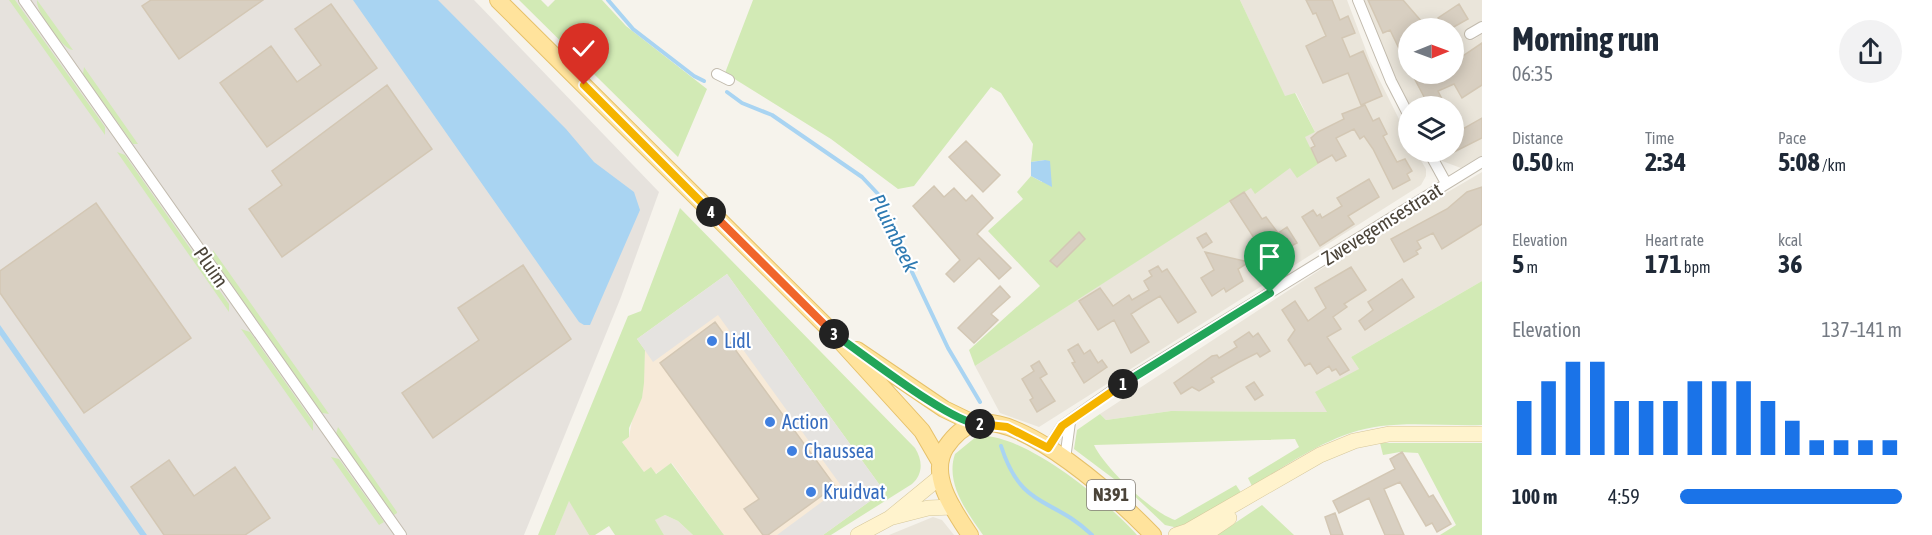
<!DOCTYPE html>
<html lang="en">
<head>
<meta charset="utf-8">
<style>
	:root { --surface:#fff; --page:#f2f2f3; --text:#1f2937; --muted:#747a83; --accent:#1a73e8 }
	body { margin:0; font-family:"Asap Condensed",sans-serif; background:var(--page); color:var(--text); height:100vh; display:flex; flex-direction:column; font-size:22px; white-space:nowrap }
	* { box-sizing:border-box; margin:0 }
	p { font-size:20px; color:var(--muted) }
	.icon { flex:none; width:33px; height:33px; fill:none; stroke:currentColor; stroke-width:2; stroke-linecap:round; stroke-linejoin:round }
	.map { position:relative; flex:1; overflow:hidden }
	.drawer { display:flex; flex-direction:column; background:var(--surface); width:450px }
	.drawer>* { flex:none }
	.needle { width:39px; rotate:89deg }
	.tools { position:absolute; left:1398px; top:18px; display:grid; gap:12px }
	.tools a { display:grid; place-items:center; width:66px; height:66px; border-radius:50%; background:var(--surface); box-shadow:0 3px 15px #0003; font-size:30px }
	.pin { position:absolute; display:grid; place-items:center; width:51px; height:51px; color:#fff; margin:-62px -26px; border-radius:50% 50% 50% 0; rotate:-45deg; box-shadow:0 0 6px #0007 }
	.pin .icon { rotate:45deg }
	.km { position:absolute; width:30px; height:30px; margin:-15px; border-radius:50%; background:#222; color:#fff; font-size:16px; line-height:30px; text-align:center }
	.round { display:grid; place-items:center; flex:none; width:63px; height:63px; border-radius:32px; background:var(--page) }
	.overview { display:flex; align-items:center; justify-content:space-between; height:102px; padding:0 30px }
	h1 { font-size:33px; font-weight:700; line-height:45px }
	.stats { display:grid; grid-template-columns:repeat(3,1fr); gap:9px; height:102px; padding:6px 30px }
	.stats div { display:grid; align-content:center }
	.stats b { font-size:26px; font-weight:700 }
	.stats small { font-size:16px; font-weight:400 }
	.stats p { font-size:16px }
	.chart { height:168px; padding:12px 30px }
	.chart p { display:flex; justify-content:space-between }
	.chart svg { width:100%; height:108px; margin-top:6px; stroke:var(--accent); stroke-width:6 }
	ul { padding:0 30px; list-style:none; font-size:20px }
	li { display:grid; grid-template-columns:96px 72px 1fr; align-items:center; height:45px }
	li i { height:15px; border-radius:8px; background:var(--accent) }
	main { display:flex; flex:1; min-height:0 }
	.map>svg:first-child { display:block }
	.residential { fill:#eae5da; fill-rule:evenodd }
	.commercial { fill:#f7ead8 }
	.industrial { fill:#e6e2dd }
	.green { fill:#d2eab5 }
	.parking { fill:#e5e3e0 }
	.water { fill:#a9d4f2 }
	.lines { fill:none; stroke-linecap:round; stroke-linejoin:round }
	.stream { stroke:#a9d4f2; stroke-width:4 }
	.building { fill:#d8cfc1; stroke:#d3c7b4; stroke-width:1.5 }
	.street-casing { stroke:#c2bbae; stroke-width:12 }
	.secondary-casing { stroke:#d6c79b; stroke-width:16 }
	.primary-casing { stroke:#e6c16a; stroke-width:18 }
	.street { stroke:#fff; stroke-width:10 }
	.secondary { stroke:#fff3cd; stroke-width:15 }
	.primary { stroke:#ffe39c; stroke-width:16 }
	.split-1-casing { stroke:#fff; stroke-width:12 }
	.split-2-casing { stroke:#fff; stroke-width:12 }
	.split-3-casing { stroke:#fff; stroke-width:12 }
	.split-4-casing { stroke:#fff; stroke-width:12 }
	.split-5-casing { stroke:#fff; stroke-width:12 }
	.split-1 { stroke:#22a559; stroke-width:8 }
	.split-2 { stroke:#f5b400; stroke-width:8 }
	.split-3 { stroke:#22a559; stroke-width:8 }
	.split-4 { stroke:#f0652b; stroke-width:8 }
	.split-5 { stroke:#f5b400; stroke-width:8 }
	.shop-dot { fill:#3f7fe0; stroke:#fff; stroke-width:2 }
	.labels { text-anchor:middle; stroke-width:4.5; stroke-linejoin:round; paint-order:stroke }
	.shield { fill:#fff; stroke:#817c74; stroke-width:1.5 }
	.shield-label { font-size:18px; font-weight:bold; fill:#4b4439 }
	.street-label { font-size:20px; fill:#4b4439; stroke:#fff }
	.shop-label { font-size:20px; fill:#366cbe; stroke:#fff; text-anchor:start }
	.water-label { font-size:21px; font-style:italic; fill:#2e7ab2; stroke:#fff }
</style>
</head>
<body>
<main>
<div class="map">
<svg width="1482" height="535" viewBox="0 0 1482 535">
	<rect width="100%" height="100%" fill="#f6f3ec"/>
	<path class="residential" d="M1240 0H1347L1370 61 1408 137V152H1416L1426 169V176L1421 185 1039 427 1000 413 975 366 1251 187 1254 192 1305 136 1315 132 1296 93 1285 97Z
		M1364 0H1482V21L1468 33 1473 40 1482 34V156L1461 168 1442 161 1437 152H1454V106H1411L1397 83ZM1408 28H1454V74H1408Z
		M1482 172V281L1351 357 1359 369 1328 412 1171 411 1106 420 1100 414 1364 241Z
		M569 500 589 535H555Z
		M665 515 678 521 693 535H664L654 520Z
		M933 517 942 520 954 535H889Z"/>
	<path class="commercial" d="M727 274 884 491 823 535H724L672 463 655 474 644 472 622 442 629 437 634 411 642 398 645 350 637 339Z"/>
	<path class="industrial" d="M0 0H474L659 192 621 297 524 535H0Z"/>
	<path class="green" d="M9 0H15L105 127V135Z
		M37 0 73 50C62 49 35 10 37 0Z
		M519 0H541L548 7 555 0H602L626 26 707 89 678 157Z
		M753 0H1240L1285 96 1295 93 1315 132 1305 137 1318 164 1297 178 1290 168 1255 194 1251 188 975 366 969 350 1040 286 988 231 1023 199 1017 192 1031 176 1042 182 1045 160 1031 162 1033 144 1001 93 991 87 914 186 898 189 831 139 725 73Z
		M84 67 138 144H133L83 74Z
		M117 152 125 155 229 304V312Z
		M680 208 915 448C923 461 923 474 912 484L831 535H823L884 491 727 274 637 339 645 350 644 383 642 398 629 428V437L622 442 644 472 651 467 656 474 671 463 724 535H693L678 521 665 515 655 520 664 535H615L609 526 595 535H589L569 501 555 535H538L628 316 641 311Z
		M213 250 329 414 322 413 213 258Z
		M1482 281V425C1449 426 1413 422 1381 426 1333 432 1292 462 1252 486L1248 478 1299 447 1295 439 1094 445C1104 467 1151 512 1175 520L1236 485 1242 494 1183 529 1165 525 1126 488 1074 449 1077 430 1100 414 1106 420 1171 411 1327 412 1315 392 1359 369 1351 357Z
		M241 329 250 332 313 422V431Z
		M338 427 397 512V513L394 515 336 434Z
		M977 436C1022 431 1108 502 1137 535H983C967 512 945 483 955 454Z
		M1380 443H1482V535H1440L1456 525 1418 453 1400 452 1383 455Z
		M331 457 339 459 384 522 379 525Z
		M1262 505 1294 535H1217Z"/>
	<path class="parking" d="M727 274 884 491 823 535H777L842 487 718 315 653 362 637 339Z"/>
	<path class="water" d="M353 0H438L566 129 594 162 634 192 640 210 590 325H584L579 322Z
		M1045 160 1050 161 1052 187 1031 176V162Z
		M0 325 147 535H140L0 335Z"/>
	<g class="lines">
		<path class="stream" d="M608 0 633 29 694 76 704 81
			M727 92 742 103 772 115 862 177 879 195 886 205 894 234 948 348 980 402
			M1001 446C1022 511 1052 496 1092 535"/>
	</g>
	<path class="building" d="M151 0H263L179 59 142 6Z
		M1306 0H1332L1340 20 1348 16 1355 33 1342 38 1350 57 1363 51 1382 96 1361 105 1348 73 1323 83 1306 46 1326 36 1316 13 1313 14Z
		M1368 0H1403L1422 22 1415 28H1408V67L1390 30 1383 33Z
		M331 4 377 68 267 147 220 83 271 46 297 82 321 65 295 29Z
		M1459 4 1468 19 1452 28H1445L1438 18Z
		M1482 43V85L1462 98 1454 84 1438 91 1443 101 1429 106 1412 74H1454V62Z
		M387 85 432 149 282 257 249 209 282 185 272 171Z
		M1365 105 1373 121 1379 118 1387 134 1383 136 1397 162 1405 159 1412 171 1407 174 1410 180 1393 189 1373 149 1364 136 1360 139 1354 129 1336 138 1346 156 1336 161 1332 155 1318 163 1311 148 1315 146 1311 138 1318 132 1344 119 1342 114Z
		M1482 118V138L1454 152V134Z
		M966 141 1000 175 983 192 949 157Z
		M1369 179 1379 197 1348 216 1354 224 1320 246 1302 217 1313 210 1317 216 1320 214 1322 218 1342 206 1337 198Z
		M934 186 944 197 954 188 966 201 972 195 993 218 977 234 1011 268 999 279 979 258 954 282 946 274 960 260 913 206Z
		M1482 187V224L1442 249 1433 233 1417 241 1421 248 1416 251 1418 254 1404 262 1391 239 1447 209 1467 192Z
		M1244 192 1262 219 1266 217 1278 233 1287 227 1297 243 1291 246 1293 249 1275 261 1261 238 1256 241 1230 201Z
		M96 203 191 338 84 413 0 293V271Z
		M1079 232 1085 239 1057 267 1050 261Z
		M1206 233 1212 242 1203 248 1197 238Z
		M1205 252 1249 262 1238 269 1243 281 1226 292 1224 288 1212 296 1201 278 1214 270Z
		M523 265 571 339 433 438 402 393 479 340 458 308Z
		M1158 266 1162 272 1167 269 1196 312 1178 323 1160 296 1145 305 1131 314 1149 342 1131 353 1114 320 1098 330 1079 301 1100 288 1113 306 1129 295 1132 300 1149 290 1144 281 1152 276 1149 271Z
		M1351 267 1366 290 1344 304 1347 307 1333 317 1341 329 1327 337 1349 370 1340 375 1336 369 1332 371 1329 366 1317 374 1310 363 1305 366 1288 340 1295 330 1282 310 1295 301 1308 321 1326 308 1315 288Z
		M1402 279 1414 297 1365 330 1359 321 1373 310 1368 302Z
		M1000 286 1010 297 991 314 998 320 974 343 958 328Z
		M715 322 835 486 768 535H763L744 509 759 499 660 363Z
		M1249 332 1253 337 1258 333 1270 351 1260 357 1257 353 1239 362 1211 378 1214 382 1199 391 1192 387 1181 394 1174 383 1212 356 1217 355 1219 358 1237 347 1234 342Z
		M1078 344 1084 354 1090 350 1098 363 1102 360 1107 367 1084 383 1072 363 1075 362 1068 350Z
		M1039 361 1047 374 1040 378 1055 401 1037 412 1030 400 1033 398 1022 379 1034 371 1031 366Z
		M1254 382 1263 395 1255 400 1246 387Z
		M1402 452 1429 497 1433 495 1451 524 1437 532 1432 523 1426 526 1400 482 1384 489 1404 535H1385L1369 498 1339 513 1333 501 1395 469 1390 459Z
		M169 460 194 496 235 467 270 518 245 535H164L131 487Z
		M1335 513 1343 535H1331L1325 517Z"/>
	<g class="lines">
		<defs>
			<path id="street" d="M24 0 401 535
				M1358 0 1391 81 1408 114
				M1470 34 1482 27
				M717 74 729 80
				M1429 152 1446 183
				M1048 448 1062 426 1123 383 1482 162
				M1065 459 1070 422"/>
			<path id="secondary" d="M893 517 928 508 953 507
				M858 535 890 518 940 477
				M1176 535 1188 531 1320 455 1354 441 1389 434H1482
				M1204 535 1229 518"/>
			<path id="primary" d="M498 0 832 332 922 431 940 462
				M857 350 944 409 975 424
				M970 535C954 511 928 475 946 447 953 437 962 427 974 424 1022 410 1121 502 1153 535"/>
		</defs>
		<use href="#street" class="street-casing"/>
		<use href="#secondary" class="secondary-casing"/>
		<use href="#primary" class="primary-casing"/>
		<use href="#street" class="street"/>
		<use href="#secondary" class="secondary"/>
		<use href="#primary" class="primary"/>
	</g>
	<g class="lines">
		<defs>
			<path id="split-1" d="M1123 384 1270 293"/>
			<path id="split-2" d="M980 424 1007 427 1048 448 1062 426 1123 384"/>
			<path id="split-3" d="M834 334C861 352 953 425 980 424"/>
			<path id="split-4" d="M711 212 834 334"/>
			<path id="split-5" d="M584 85 711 212"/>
		</defs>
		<use href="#split-1" class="split-1-casing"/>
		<use href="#split-2" class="split-2-casing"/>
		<use href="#split-3" class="split-3-casing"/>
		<use href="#split-4" class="split-4-casing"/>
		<use href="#split-5" class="split-5-casing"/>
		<use href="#split-1" class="split-1"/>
		<use href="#split-2" class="split-2"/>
		<use href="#split-3" class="split-3"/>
		<use href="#split-4" class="split-4"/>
		<use href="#split-5" class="split-5"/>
	</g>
	<g class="shop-dot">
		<circle cx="712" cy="341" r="6"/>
		<circle cx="770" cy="422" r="6"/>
		<circle cx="792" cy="451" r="6"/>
		<circle cx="811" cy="492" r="6"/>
	</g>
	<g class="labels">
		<rect class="shield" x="1087" y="480" width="48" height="30" rx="4.5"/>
		<g class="shield-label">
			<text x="1111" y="501">N391</text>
		</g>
		<g class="street-label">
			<text transform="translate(1382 224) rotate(-32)" y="7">Zwevegemsestraat</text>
			<text transform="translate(211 267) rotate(55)" y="7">Pluim</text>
		</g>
		<g class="shop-label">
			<text x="724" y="348">Lidl</text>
			<text x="782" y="429">Action</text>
			<text x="804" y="458">Chaussea</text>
			<text x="823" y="499">Kruidvat</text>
		</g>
		<g class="water-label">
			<text transform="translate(894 233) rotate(64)" y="7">Pluimbeek</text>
		</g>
	</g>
</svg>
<div class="tools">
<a><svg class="needle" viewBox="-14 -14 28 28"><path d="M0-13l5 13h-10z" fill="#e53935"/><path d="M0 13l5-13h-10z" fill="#747a83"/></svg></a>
<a><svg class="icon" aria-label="layers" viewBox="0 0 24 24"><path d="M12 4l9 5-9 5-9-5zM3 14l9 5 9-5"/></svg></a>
</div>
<div class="pin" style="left:1270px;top:293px;background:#1e9e55"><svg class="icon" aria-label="arrive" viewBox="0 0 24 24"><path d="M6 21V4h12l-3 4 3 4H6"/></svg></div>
<div class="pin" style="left:584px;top:85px;background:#d93025"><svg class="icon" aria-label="check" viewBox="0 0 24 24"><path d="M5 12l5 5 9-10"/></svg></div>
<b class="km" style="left:1123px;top:384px">1</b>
<b class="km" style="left:980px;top:424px">2</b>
<b class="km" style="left:834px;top:334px">3</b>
<b class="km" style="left:711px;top:212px">4</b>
</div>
<section class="drawer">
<div class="overview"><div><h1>Morning run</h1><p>06:35</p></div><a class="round"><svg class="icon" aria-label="share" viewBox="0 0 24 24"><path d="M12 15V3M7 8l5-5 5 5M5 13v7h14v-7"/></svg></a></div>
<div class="stats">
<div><p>Distance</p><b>0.50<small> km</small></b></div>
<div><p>Time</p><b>2:34</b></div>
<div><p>Pace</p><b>5:08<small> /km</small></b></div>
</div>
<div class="stats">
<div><p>Elevation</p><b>5<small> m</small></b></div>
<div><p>Heart rate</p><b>171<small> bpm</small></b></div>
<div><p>kcal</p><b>36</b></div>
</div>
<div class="chart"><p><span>Elevation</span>137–141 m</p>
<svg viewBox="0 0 160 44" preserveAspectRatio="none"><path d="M5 44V22M15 44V14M25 44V6M35 44V6M45 44V22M55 44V22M65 44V22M75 44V14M85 44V14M95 44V14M105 44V22M115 44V30M125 44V38M135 44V38M145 44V38M155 44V38"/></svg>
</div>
<ul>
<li><b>100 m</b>4:59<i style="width:100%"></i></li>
</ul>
</section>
</main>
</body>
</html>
